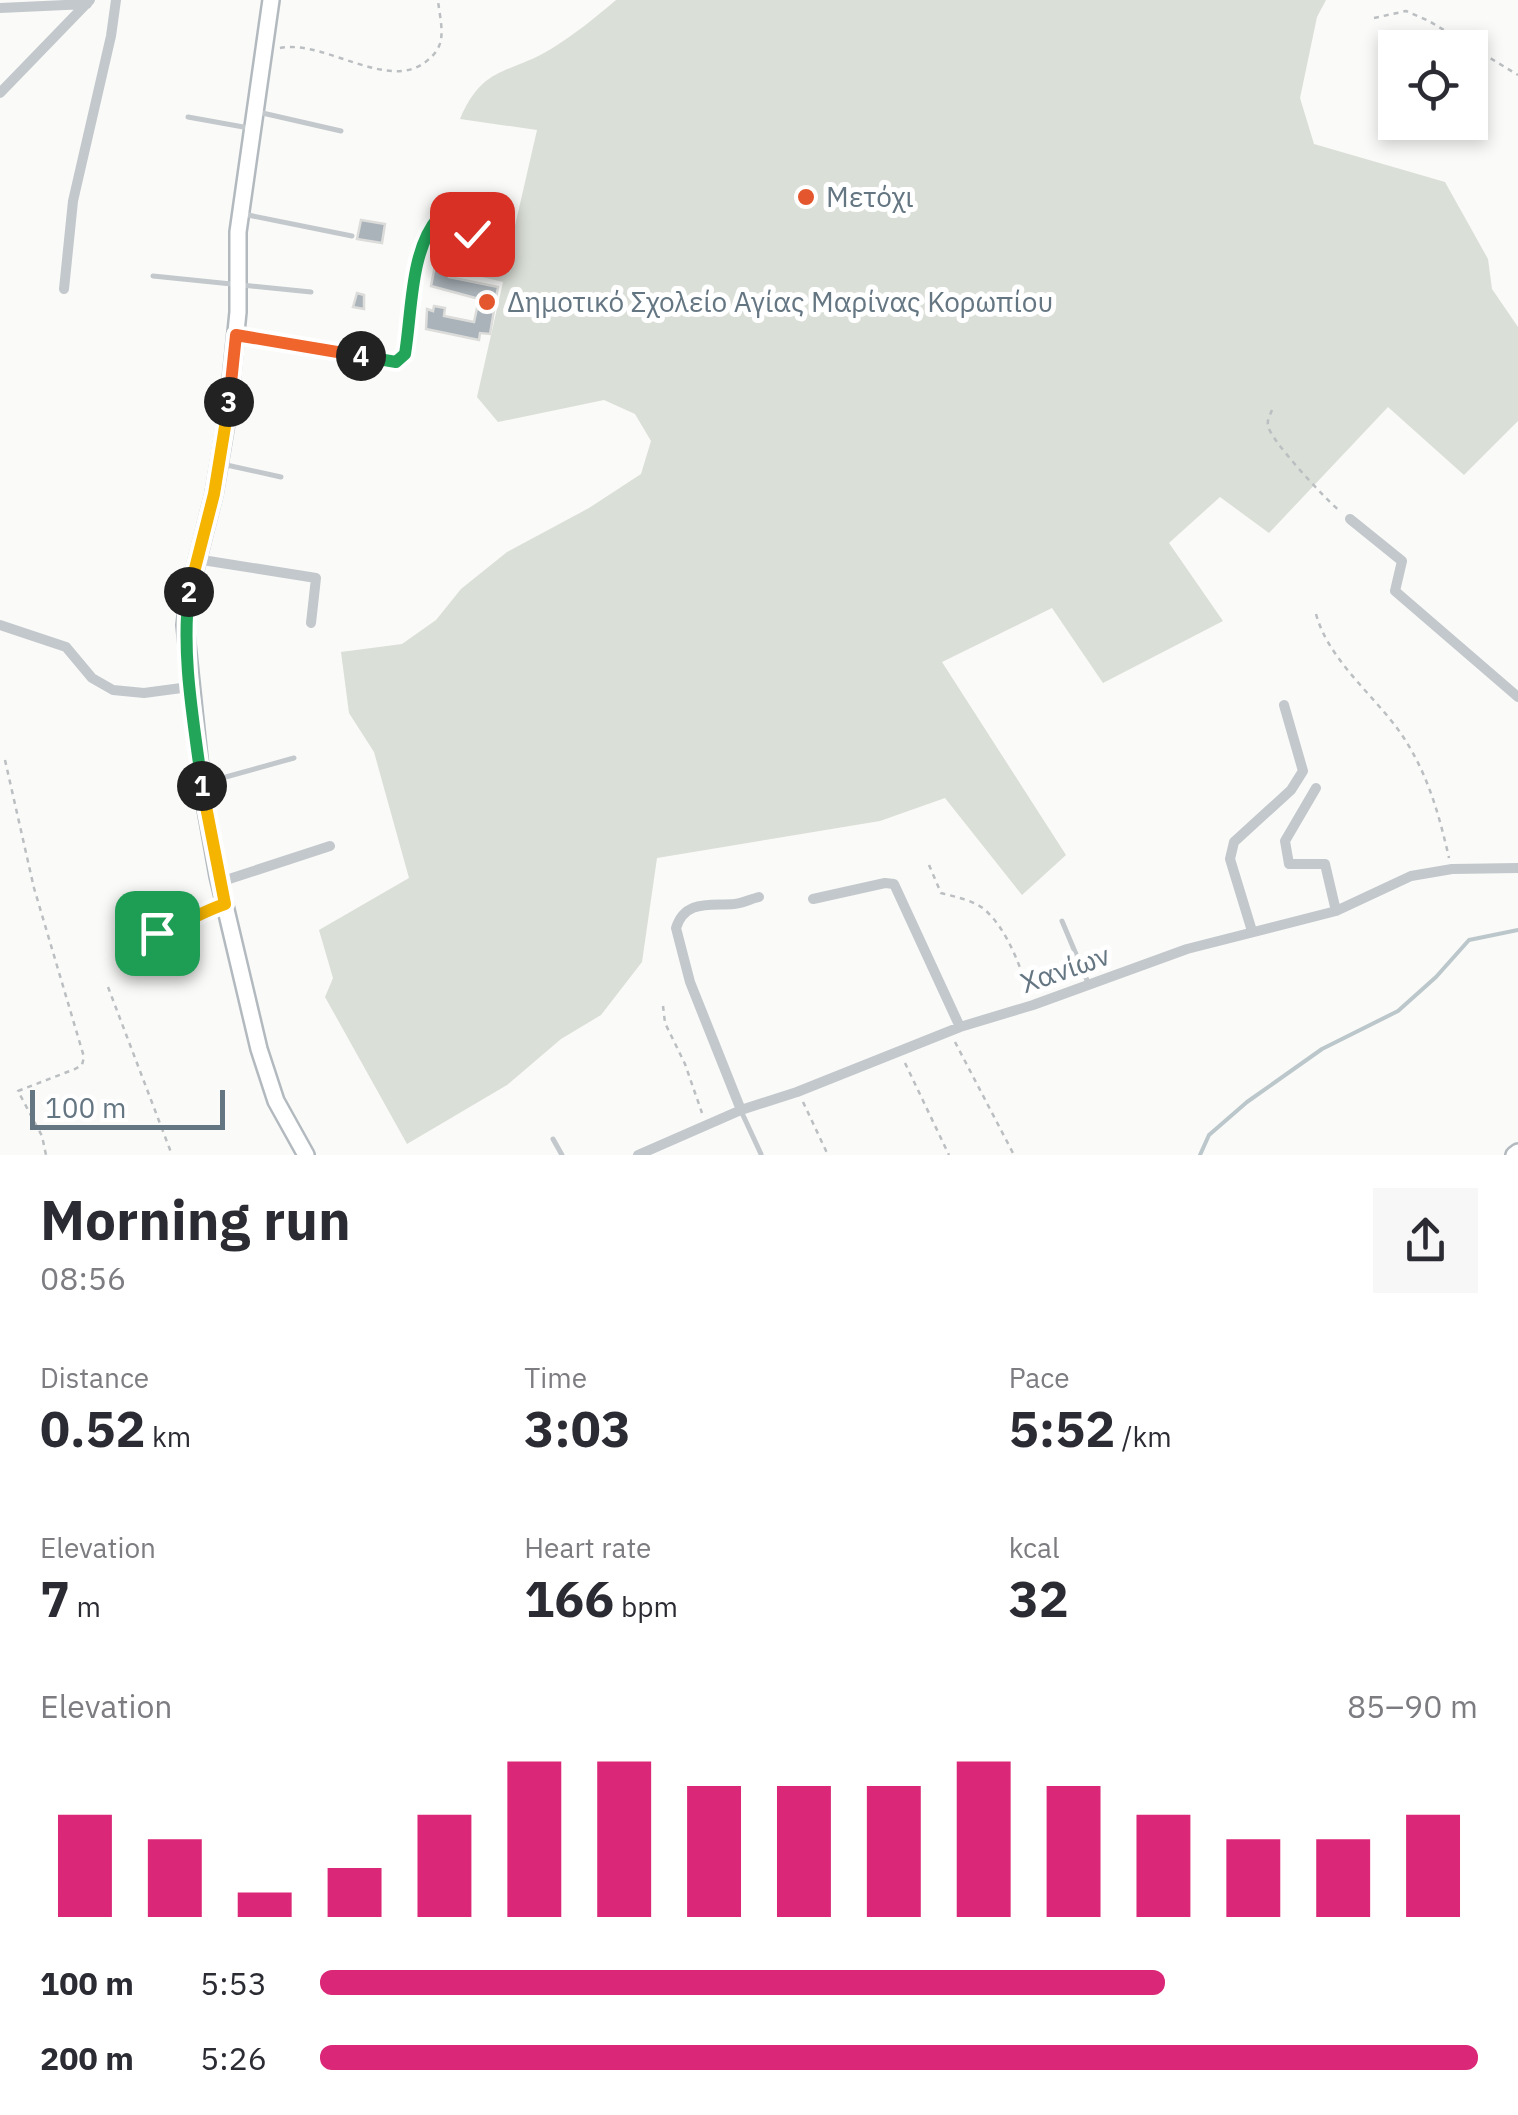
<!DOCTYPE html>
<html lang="en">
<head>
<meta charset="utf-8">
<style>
	:root { --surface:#fff; --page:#f7f7f7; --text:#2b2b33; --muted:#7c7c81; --accent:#db2777 }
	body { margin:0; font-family:"IBM Plex Sans",sans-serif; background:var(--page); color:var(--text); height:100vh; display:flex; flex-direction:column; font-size:38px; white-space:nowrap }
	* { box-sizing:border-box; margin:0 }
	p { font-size:32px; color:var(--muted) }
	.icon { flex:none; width:55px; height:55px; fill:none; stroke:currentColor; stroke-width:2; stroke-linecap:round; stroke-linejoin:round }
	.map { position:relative; height:1155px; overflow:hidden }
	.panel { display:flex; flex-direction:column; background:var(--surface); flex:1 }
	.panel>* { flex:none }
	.buttons { position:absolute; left:1378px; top:30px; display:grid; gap:20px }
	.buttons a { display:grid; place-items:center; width:110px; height:110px; border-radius:0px; background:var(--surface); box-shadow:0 5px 15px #0003; font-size:50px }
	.scale { position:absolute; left:30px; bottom:25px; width:195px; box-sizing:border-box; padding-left:10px; border:5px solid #657683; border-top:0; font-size:28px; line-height:35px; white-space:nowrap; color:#657683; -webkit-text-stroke:8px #fff; paint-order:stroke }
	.pin { position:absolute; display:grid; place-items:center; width:85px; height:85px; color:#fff; margin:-42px; border-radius:20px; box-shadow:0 5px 15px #0006 }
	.km { position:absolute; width:50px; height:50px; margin:-25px; border-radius:50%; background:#222; color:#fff; font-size:28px; line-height:50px; text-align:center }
	.round { display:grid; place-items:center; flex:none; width:105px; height:105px; border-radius:0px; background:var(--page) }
	.head { display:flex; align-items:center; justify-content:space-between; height:170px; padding:0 40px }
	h1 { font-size:55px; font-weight:800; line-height:75px }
	.figures { display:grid; grid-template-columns:repeat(3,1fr); gap:15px; height:170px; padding:10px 40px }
	.figures div { display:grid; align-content:center }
	.figures b { font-size:50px; font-weight:800 }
	.figures small { font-size:28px; font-weight:400 }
	.figures p { font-size:28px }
	.chart { height:280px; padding:20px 40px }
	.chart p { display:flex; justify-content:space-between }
	.chart svg { width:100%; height:180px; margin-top:10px; stroke:var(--accent); stroke-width:6 }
	ul { padding:0 40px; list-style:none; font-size:32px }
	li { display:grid; grid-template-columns:160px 120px 1fr; align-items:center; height:75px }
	li i { height:25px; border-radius:12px; background:var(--accent) }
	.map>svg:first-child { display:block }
	.green { fill:#dadfd7 }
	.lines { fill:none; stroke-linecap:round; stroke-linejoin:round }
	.stream { stroke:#bbc7cb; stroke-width:4 }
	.building { fill:#aab3b9; stroke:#dcdcda; stroke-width:2.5 }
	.secondary-casing { stroke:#b3babf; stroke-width:20 }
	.path { stroke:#bbbfc2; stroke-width:2.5; stroke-dasharray:5 5; stroke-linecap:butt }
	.lane { stroke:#c3c8cc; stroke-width:5 }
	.street { stroke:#c3c8cc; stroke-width:10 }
	.secondary { stroke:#fff; stroke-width:15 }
	.split-1-casing { stroke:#fff; stroke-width:20 }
	.split-2-casing { stroke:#fff; stroke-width:20 }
	.split-3-casing { stroke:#fff; stroke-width:20 }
	.split-4-casing { stroke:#fff; stroke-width:20 }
	.split-5-casing { stroke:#fff; stroke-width:20 }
	.split-1 { stroke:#f5b400; stroke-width:12 }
	.split-2 { stroke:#22a559; stroke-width:12 }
	.split-3 { stroke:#f5b400; stroke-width:12 }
	.split-4 { stroke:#f0652b; stroke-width:12 }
	.split-5 { stroke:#22a559; stroke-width:12 }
	.poi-dot { fill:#e4572e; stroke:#fff; stroke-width:4 }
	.labels { text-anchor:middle; stroke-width:10; stroke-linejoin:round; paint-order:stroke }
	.poi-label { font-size:28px; fill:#657683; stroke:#fff; text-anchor:start }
	.street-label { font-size:28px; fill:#657683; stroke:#fff }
</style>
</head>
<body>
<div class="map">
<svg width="1518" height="1155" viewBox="0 0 1518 1155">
	<rect width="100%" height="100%" fill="#fafaf8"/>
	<path class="green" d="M616 0H1326L1317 17 1300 98 1314 144 1445 182 1488 259 1492 289 1518 327V421L1464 475 1388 407 1269 533 1220 497 1169 543 1223 621 1103 683 1052 608 942 662 1066 855 1022 895 945 798 880 821 657 858 642 962 601 1015 561 1039 507 1085 407 1144 325 997 333 978 319 930 409 878 374 752 349 713 341 652 402 644 436 620 461 589 507 552 589 508 641 474 651 441 635 414 604 400 498 422 477 397 503 282 478 276 488 225 514 230 537 130 460 119C483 65 508 75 551 49 574 35 596 17 616 0Z"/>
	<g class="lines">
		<path class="stream" d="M1200 1155 1209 1135 1247 1102 1322 1049 1398 1011 1436 977 1469 940 1518 930"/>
	</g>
	<path class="building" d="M361 220 385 224 382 243 357 239Z
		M435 265 450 268 449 277 498 287 490 334 480 333 479 340 426 329 427 309 433 311 434 306 445 308 444 316 474 322 479 299 431 286Z
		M357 293 364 295V309L353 307Z"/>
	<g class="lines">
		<defs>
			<path id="secondary" d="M271 0 238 232V312L228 411 214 494 189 593 185 625 202 787 218 876 259 1049 276 1101 306 1155
				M1514 1155 1518 1152"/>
		</defs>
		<use href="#secondary" class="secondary-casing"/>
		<path class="path" d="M1374 18 1406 11 1429 21 1518 75
			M280 48C326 39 391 95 429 59 435 54 440 47 441 39 443 27 439 12 438 0
			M1272 410C1270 415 1267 420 1268 425 1268 438 1328 502 1341 512
			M1316 614C1328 658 1370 692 1397 728 1426 768 1438 810 1449 858
			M5 760 34 888 84 1057 82 1065 75 1069 18 1091 42 1136 46 1155
			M929 865 941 893C955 897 974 900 985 910 1007 929 1021 968 1029 994
			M108 987 172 1155
			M663 1006 665 1023 685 1064 702 1113
			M955 1042 1014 1155
			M905 1063 949 1155
			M803 1102 828 1155"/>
		<path class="lane" d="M258 112 341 131
			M188 117 249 128
			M243 214 352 236
			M153 276 311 292
			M239 335 396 362 405 354C412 312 409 251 438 218 460 221 471 229 476 250
			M222 464 281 477
			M204 783 294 758
			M1062 921 1089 985
			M157 933 189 923 207 910 222 905
			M742 1113 761 1154
			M553 1139 562 1155"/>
		<path class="street" d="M0 8 87 4
			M0 93 90 0
			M64 289 73 201 111 36 116 0
			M1350 519 1402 561 1395 591 1518 697
			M196 559 316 578 311 623
			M0 625 66 647 92 678 113 690 144 693 189 687
			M1316 788 1285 841 1289 864H1325L1336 911
			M220 882 330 846
			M813 899 885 883 894 884 960 1027
			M1252 931 1230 859 1234 842 1291 790 1303 771 1284 705
			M741 1110 690 982 676 928C685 899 711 906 734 904 742 903 751 899 759 897
			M638 1155 741 1110 797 1092 960 1027 1033 1005 1187 949 1336 911 1411 876 1452 869 1518 868"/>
		<use href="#secondary" class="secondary"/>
	</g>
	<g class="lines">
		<defs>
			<path id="split-1" d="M157 933C182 925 201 912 225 904L202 786"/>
			<path id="split-2" d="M189 592C181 657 194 722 202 786"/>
			<path id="split-3" d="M189 592 214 494 229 402"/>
			<path id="split-4" d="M229 402 236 335 361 356"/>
			<path id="split-5" d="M361 356 396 362 405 354C412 312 410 251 438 218L455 220 472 234"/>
		</defs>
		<use href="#split-1" class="split-1-casing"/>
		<use href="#split-2" class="split-2-casing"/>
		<use href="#split-3" class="split-3-casing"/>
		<use href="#split-4" class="split-4-casing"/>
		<use href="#split-5" class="split-5-casing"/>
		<use href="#split-1" class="split-1"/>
		<use href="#split-2" class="split-2"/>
		<use href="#split-3" class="split-3"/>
		<use href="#split-4" class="split-4"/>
		<use href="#split-5" class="split-5"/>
	</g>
	<g class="poi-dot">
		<circle cx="806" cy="197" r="10"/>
		<circle cx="487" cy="302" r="10"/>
	</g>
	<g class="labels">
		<g class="poi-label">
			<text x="826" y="207">Μετόχι</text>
			<text x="507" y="312">Δημοτικό Σχολείο Αγίας Μαρίνας Κορωπίου</text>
		</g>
		<g class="street-label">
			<text transform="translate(1065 969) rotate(-19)" y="10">Χανίων</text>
		</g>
	</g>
</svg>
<div class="buttons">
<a><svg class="icon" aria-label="locate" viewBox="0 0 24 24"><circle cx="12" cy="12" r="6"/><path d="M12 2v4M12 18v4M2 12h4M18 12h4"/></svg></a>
</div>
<div class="scale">100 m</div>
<div class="pin" style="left:157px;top:933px;background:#1e9e55"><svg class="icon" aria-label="arrive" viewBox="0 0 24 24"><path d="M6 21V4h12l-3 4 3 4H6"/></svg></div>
<div class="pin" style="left:472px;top:234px;background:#d93025"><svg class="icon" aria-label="check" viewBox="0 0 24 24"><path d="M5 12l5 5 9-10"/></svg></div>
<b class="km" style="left:202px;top:786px">1</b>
<b class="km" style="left:189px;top:592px">2</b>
<b class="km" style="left:229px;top:402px">3</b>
<b class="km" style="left:361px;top:356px">4</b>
</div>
<section class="panel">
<div class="head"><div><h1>Morning run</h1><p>08:56</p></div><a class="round"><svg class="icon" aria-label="share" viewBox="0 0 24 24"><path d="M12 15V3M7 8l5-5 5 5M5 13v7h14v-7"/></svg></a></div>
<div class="figures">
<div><p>Distance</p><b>0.52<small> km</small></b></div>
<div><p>Time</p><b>3:03</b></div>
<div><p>Pace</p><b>5:52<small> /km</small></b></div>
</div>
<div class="figures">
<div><p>Elevation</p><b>7<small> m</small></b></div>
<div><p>Heart rate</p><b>166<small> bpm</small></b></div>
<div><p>kcal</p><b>32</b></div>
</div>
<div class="chart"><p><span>Elevation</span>85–90 m</p>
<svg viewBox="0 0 160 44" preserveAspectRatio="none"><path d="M5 44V19M15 44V25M25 44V38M35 44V32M45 44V19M55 44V6M65 44V6M75 44V12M85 44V12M95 44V12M105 44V6M115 44V12M125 44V19M135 44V25M145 44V25M155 44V19"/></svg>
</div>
<ul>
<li><b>100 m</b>5:53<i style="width:73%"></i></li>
<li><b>200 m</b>5:26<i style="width:100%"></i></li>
</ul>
</section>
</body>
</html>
